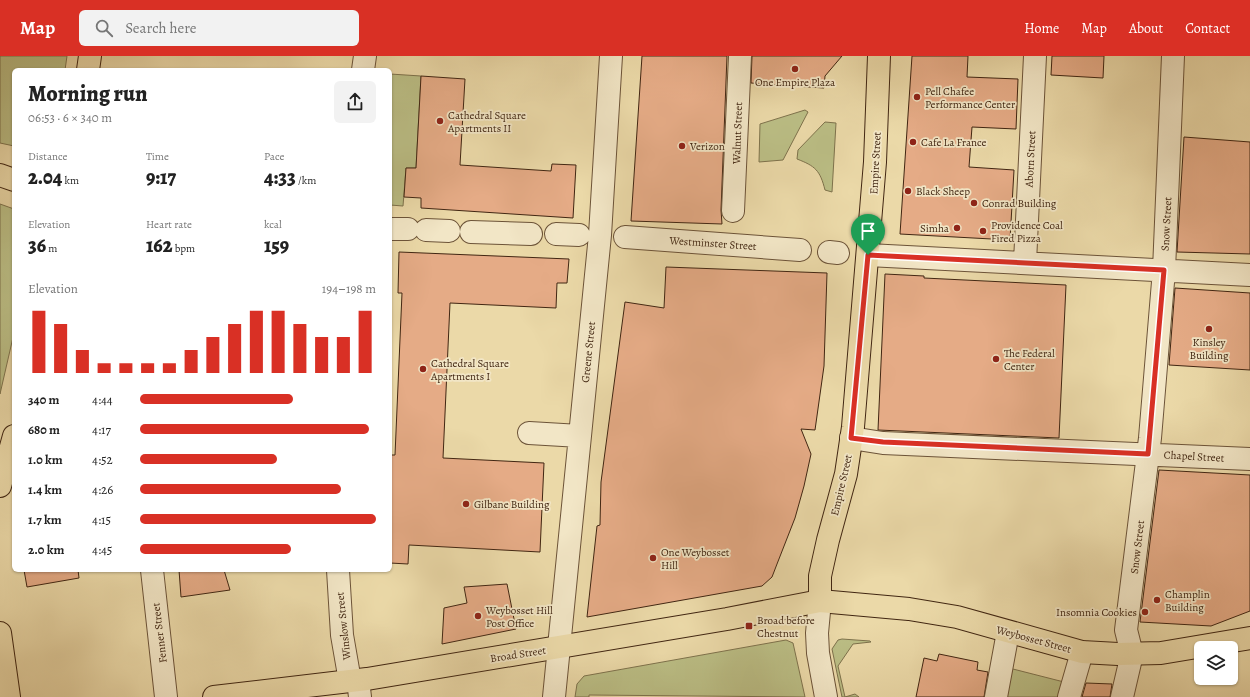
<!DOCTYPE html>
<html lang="en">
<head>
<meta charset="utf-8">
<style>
	:root { --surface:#fff; --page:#f2f2f2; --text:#222; --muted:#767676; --accent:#d93025 }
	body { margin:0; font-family:Alegreya,serif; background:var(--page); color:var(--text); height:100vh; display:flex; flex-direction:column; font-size:15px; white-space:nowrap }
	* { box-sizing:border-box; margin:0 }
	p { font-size:13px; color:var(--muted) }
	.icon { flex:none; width:22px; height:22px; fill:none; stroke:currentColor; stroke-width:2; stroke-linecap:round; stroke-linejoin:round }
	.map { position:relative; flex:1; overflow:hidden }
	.sheet { position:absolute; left:12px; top:12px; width:380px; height:504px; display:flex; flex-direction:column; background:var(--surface); border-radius:6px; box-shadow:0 1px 3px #0004 }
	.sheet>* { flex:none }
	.controls { position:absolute; left:1194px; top:585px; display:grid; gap:8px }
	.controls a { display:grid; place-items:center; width:44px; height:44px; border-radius:6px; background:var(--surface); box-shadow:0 1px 3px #0004; font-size:20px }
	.pin { position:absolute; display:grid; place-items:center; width:34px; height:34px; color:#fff; margin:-41px -17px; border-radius:50% 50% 50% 0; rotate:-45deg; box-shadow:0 0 4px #0007 }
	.pin .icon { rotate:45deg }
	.round { display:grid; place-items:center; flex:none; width:42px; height:42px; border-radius:6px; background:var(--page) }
	.summary { display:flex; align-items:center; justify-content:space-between; height:68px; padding:0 16px }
	h1 { font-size:22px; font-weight:800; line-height:30px }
	.metrics { display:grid; grid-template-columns:repeat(3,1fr); gap:6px; height:68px; padding:4px 16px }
	.metrics div { display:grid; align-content:center }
	.metrics b { font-size:20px; font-weight:800 }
	.metrics small { font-size:11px; font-weight:400 }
	.metrics p { font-size:11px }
	.chart { height:112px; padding:8px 16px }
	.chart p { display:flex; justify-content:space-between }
	.chart svg { width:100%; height:72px; margin-top:4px; stroke:var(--accent); stroke-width:6 }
	ul { padding:0 16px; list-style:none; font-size:13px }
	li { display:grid; grid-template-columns:64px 48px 1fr; align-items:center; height:30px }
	li i { height:10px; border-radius:5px; background:var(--accent) }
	header { display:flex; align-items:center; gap:24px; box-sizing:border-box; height:56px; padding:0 20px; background:var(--accent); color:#fff }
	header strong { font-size:19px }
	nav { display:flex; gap:22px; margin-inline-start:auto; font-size:14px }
	.search { width:280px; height:36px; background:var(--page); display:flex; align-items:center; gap:10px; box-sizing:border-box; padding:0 14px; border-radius:6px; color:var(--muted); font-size:15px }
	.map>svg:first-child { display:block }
	.green { fill:#bbbe85; stroke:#7e724c }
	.building { fill:#e5ab86; stroke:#412612 }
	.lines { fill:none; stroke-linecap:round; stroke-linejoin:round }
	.minor-casing { stroke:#6c5338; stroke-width:24 }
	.major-casing { stroke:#412612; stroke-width:24 }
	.minor { stroke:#f2e6c6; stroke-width:22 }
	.major { stroke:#ebd9a8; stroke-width:22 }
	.route-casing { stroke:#fff; stroke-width:8 }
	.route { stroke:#d93025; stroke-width:5 }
	.poi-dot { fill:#8f2418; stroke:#f2e6c6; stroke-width:1.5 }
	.labels { text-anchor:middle; stroke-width:3.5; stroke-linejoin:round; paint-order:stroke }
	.poi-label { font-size:11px; fill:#412612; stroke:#f2e6c6; text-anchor:start }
	.street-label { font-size:11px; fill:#412612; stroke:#f2e6c6 }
</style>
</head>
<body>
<header>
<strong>Map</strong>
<div class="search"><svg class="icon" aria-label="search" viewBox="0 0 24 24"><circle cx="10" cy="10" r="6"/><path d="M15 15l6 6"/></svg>Search here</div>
<nav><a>Home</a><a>Map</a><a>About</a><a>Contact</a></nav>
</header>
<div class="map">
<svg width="1250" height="641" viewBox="0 0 1250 641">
	<rect width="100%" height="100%" fill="#ebd9a8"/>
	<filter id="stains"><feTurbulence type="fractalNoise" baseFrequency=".005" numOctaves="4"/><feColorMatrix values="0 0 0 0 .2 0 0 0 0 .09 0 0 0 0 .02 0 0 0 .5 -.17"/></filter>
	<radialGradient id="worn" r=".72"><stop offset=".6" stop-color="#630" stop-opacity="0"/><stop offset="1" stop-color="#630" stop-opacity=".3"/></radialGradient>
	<path class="green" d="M0 0H67L65 14H14V90L0 87Z
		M390 18 421 20 416 112H406L403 150 390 149Z
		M805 54 808 56 783 104 759 106 760 68Z
		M825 66 836 67 832 136 825 134C820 114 815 110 797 103L798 94Z
		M0 148 14 153V277L0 338Z
		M842 583 870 585 871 586 853 588 838 610 845 641 855 638 859 641H842L832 593 838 584Z
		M786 584 793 587 805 641 589 639V641H575L577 628 584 620Z
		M1009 612 1064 626 1060 641H1003Z"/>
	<path class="building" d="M642 0H727L721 154 722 168 631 165Z
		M752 0H842L825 20 824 32 751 27Z
		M912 0H968L967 21 1018 23 1016 73 972 71 969 111 1014 114 1010 184 900 178Z
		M1052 0H1104L1103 22 1051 19Z
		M421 20 465 23 460 109 551 115 552 108 576 109 573 162 421 152V142L404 141 406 112H416Z
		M1184 81 1250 86V198L1177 196Z
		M399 196 569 203 567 227H557L556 252 450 247 443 402 544 407 540 496 409 489 408 508 390 507V399H395L402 237H398Z
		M666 211 827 217 824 310 815 374 801 373 811 398 804 430 795 462 777 508 772 521 762 530 587 561 597 470 600 469 601 426 625 246 664 252Z
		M885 218 924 220V222L1066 229 1059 382 878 374Z
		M1175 232 1250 237V314L1169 309Z
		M1159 414 1250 419V555L1211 570 1140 566Z
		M24 514H78L79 522 27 531Z
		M179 514H224L230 534 181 541Z
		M507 528 516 573 442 588 444 552 467 547 464 531Z
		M939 598 978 606 977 614 988 616 984 641H916L924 602 937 605Z
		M1086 627 1112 628 1110 641H1082Z"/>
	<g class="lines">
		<defs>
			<path id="minor" d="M363 14 365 0
				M733 155 740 0
				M390 173H408
				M426 174 449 175
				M471 176 531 178
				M556 178 579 179
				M625 181 800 194
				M829 196 838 197
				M868 199 1250 219
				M1025 206 1035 0
				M529 377 580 380
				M851 382 883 387 1250 403
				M152 514 166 641
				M338 514 342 579 350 625
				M820 545 817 577 818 597 826 641
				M358 624 360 641
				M554 641 600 179 611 0
				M996 641 1008 576
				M1069 641 1082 596
				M1122 641 1132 598 1126 574 1150 382 1164 214 1173 0"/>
			<path id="major" d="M88 14 90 0
				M0 119 14 124
				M0 430 14 380
				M820 545V520L828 484 846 418 853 371 875 106 879 0
				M0 577 9 641
				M214 641 367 623 727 563 820 545 909 553 957 561 1082 596 1118 598 1161 597 1250 582"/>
		</defs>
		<use href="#minor" class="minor-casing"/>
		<use href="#major" class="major-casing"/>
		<use href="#minor" class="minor"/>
		<use href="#major" class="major"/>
	</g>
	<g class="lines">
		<defs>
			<path id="route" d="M868 199 1164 214 1148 398 883 386 851 382Z"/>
		</defs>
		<use href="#route" class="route-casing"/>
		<use href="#route" class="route"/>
	</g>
	<g class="poi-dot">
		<circle cx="795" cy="13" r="4"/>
		<circle cx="917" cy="41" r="4"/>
		<circle cx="440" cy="65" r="4"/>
		<circle cx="913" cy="86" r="4"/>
		<circle cx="682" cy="90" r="4"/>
		<circle cx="908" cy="135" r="4"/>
		<circle cx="974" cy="147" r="4"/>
		<circle cx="957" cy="172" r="4"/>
		<circle cx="983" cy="175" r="4"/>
		<circle cx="1209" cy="273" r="4"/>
		<circle cx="996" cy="303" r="4"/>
		<circle cx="423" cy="313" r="4"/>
		<circle cx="466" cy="448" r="4"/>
		<circle cx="653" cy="502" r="4"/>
		<circle cx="1157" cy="544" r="4"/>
		<circle cx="1145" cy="556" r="4"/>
		<circle cx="478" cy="560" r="4"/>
		<rect x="745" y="566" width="8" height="8" rx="2"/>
	</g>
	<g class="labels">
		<g class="poi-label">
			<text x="795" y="30" text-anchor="middle">One Empire Plaza</text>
			<text x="925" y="39">Pell Chafee<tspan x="925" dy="13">Performance Center</tspan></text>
			<text x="448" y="63">Cathedral Square<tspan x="448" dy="13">Apartments II</tspan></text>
			<text x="921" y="90">Cafe La France</text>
			<text x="690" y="94">Verizon</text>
			<text x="916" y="139">Black Sheep</text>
			<text x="982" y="151">Conrad Building</text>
			<text x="991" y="173">Providence Coal<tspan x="991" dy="13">Fired Pizza</tspan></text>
			<text x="949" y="176" text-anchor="end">Simha</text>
			<text x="1209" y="290" text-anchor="middle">Kinsley<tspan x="1209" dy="13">Building</tspan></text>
			<text x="1004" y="301">The Federal<tspan x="1004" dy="13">Center</tspan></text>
			<text x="431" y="311">Cathedral Square<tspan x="431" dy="13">Apartments I</tspan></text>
			<text x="474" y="452">Gilbane Building</text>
			<text x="661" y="500">One Weybosset<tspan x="661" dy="13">Hill</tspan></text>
			<text x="1165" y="542">Champlin<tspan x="1165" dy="13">Building</tspan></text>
			<text x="486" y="558">Weybosset Hill<tspan x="486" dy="13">Post Office</tspan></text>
			<text x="1137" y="560" text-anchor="end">Insomnia Cookies</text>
			<text x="757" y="568">Broad before<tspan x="757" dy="13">Chestnut</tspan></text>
		</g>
		<g class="street-label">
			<text transform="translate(737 77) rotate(-88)" y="4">Walnut Street</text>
			<text transform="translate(1030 103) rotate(-87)" y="4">Aborn Street</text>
			<text transform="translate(875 107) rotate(-87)" y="4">Empire Street</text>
			<text transform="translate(1166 168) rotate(-87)" y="4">Snow Street</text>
			<text transform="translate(713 187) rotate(4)" y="4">Westminster Street</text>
			<text transform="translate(588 296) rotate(-84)" y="4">Greene Street</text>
			<text transform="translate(1194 400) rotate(3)" y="4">Chapel Street</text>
			<text transform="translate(841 429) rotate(-77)" y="4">Empire Street</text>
			<text transform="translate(1137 491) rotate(-83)" y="4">Snow Street</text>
			<text transform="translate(343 570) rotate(-96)" y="4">Winslow Street</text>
			<text transform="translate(159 577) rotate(-97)" y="4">Fenner Street</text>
			<text transform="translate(1034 583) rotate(15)" y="4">Weybosset Street</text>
			<text transform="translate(518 598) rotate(-9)" y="4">Broad Street</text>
		</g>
	</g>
	<rect width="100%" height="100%" filter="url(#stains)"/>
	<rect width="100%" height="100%" fill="url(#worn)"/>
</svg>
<div class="controls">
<a><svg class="icon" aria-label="layers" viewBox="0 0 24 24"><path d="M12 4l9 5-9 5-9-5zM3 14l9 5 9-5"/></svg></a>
</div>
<div class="pin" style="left:868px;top:199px;background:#1e9e55"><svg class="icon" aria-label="arrive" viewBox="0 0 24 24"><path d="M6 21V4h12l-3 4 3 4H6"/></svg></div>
<section class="sheet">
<div class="summary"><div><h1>Morning run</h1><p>06:53 · 6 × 340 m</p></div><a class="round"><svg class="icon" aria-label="share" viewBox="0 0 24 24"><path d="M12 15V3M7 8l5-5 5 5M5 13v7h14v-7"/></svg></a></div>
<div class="metrics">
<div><p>Distance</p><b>2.04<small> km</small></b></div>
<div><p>Time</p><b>9:17</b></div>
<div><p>Pace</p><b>4:33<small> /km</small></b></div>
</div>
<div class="metrics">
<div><p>Elevation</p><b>36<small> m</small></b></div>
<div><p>Heart rate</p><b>162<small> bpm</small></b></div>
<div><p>kcal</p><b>159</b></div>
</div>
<div class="chart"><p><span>Elevation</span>194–198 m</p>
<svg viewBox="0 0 160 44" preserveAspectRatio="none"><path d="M5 44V6M15 44V14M25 44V30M35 44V38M45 44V38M55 44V38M65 44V38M75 44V30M85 44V22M95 44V14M105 44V6M115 44V6M125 44V14M135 44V22M145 44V22M155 44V6"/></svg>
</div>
<ul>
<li><b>340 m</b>4:44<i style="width:65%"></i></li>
<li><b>680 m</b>4:17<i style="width:97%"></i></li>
<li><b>1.0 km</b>4:52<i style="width:58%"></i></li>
<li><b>1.4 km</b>4:26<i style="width:85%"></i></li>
<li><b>1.7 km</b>4:15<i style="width:100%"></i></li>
<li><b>2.0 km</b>4:45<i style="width:64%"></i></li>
</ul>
</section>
</div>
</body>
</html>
